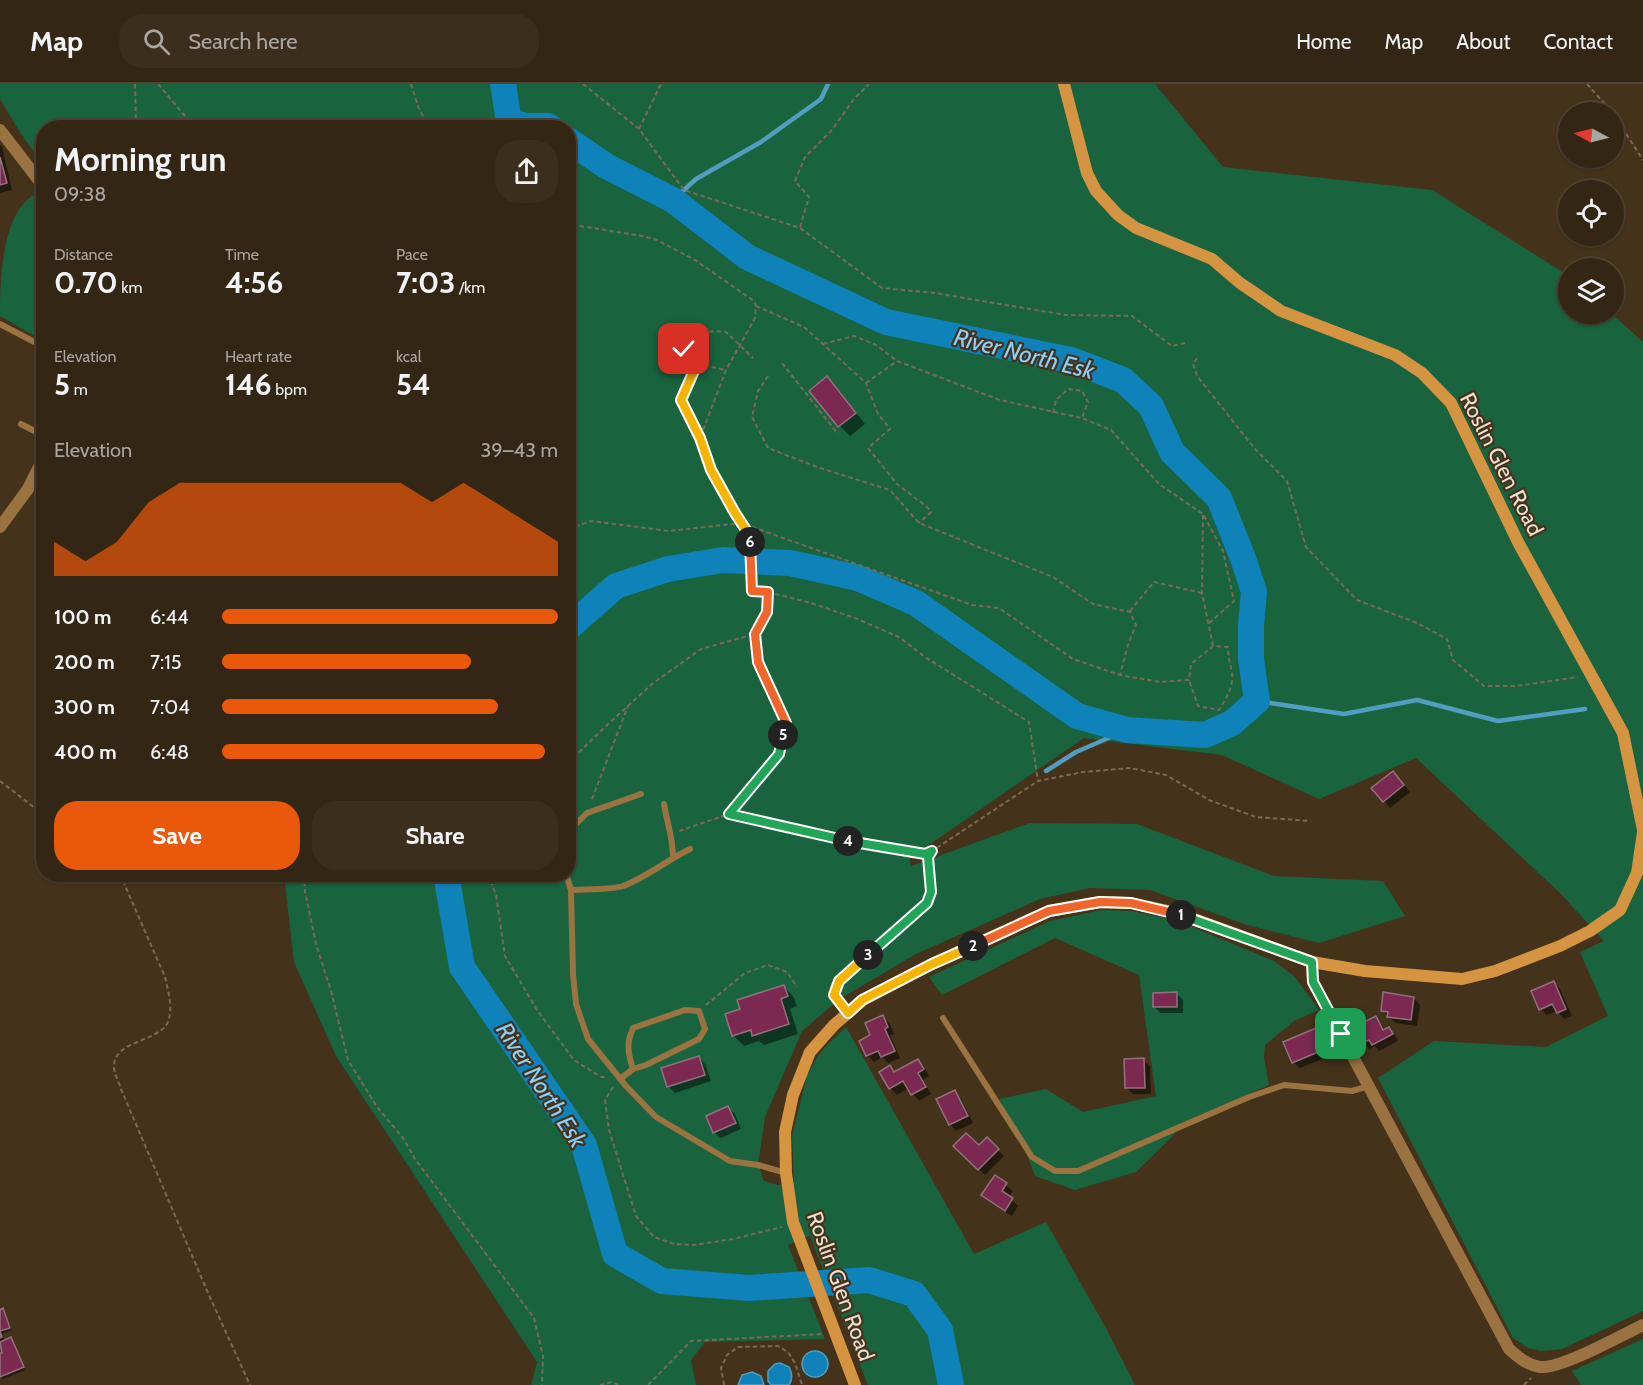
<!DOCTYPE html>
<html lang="en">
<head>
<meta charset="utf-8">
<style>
	:root { --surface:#342614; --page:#3c2e1d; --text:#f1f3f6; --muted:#a9a5a0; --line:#4e4334; --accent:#ea580c }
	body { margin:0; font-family:Cabin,sans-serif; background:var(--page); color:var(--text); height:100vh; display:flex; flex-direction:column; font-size:22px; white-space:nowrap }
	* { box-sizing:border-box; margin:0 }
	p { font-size:20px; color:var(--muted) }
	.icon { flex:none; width:33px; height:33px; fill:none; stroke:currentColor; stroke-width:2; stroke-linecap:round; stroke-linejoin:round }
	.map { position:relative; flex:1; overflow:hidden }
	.sheet { position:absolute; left:36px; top:36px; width:540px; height:762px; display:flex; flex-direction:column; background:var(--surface); border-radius:24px; box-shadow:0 2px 4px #0004,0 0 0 2px var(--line) }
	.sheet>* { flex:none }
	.needle { width:39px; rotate:277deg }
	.fabs { position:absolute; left:1558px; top:18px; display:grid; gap:12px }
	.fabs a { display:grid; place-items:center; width:66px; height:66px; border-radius:50%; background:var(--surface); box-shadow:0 2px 4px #0004,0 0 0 2px var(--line); font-size:30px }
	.pin { position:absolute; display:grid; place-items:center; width:51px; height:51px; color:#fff; margin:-26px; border-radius:12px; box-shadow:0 3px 9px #0006 }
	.km { position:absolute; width:30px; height:30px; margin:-15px; border-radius:50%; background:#222; color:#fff; font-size:16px; line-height:30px; text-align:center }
	.round { display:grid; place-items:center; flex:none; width:63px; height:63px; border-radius:24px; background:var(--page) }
	.head { display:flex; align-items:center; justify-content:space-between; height:102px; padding:0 18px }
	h1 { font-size:33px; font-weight:800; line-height:45px }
	.metrics { display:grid; grid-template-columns:repeat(3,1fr); gap:9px; height:102px; padding:6px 18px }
	.metrics div { display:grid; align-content:center }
	.metrics b { font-size:30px; font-weight:800 }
	.metrics small { font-size:16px; font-weight:400 }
	.metrics p { font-size:16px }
	.chart { height:168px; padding:12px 18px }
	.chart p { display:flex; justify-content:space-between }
	.chart svg { width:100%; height:108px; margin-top:6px; fill:var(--accent); opacity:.7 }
	.action { display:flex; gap:12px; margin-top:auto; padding:12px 18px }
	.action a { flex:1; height:69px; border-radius:24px; background:var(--accent); color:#fff; font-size:24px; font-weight:800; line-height:69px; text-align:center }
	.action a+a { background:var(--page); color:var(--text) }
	ul { padding:0 18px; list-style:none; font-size:20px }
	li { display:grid; grid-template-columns:96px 72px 1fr; align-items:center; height:45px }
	li i { height:15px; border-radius:8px; background:var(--accent) }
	header { display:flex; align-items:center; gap:36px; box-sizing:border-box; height:84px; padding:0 30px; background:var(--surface); border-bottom:2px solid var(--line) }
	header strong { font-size:28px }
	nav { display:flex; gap:33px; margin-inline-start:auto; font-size:21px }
	.search { width:420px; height:54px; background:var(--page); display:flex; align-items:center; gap:15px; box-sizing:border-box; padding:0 21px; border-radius:24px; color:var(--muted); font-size:22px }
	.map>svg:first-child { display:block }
	.green { fill:#19643f }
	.water { fill:#0e82b9; stroke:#519ec0; stroke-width:1.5 }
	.shadow { fill:#0007 }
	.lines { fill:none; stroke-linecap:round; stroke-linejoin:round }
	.stream { stroke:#519ec0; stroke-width:4.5 }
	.river { stroke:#0e82b9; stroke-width:26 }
	.building { fill:#7c2952; stroke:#92717e; stroke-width:1.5 }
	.path { stroke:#7b6a55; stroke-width:2; stroke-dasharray:4.5 3; stroke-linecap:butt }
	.lane { stroke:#9b7343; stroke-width:6 }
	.street { stroke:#9b7343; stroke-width:12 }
	.secondary { stroke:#d49441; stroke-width:12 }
	.path-bridge { stroke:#7b6a55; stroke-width:2; stroke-dasharray:4.5 3; stroke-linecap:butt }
	.split-1-casing { stroke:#fff; stroke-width:12 }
	.split-2-casing { stroke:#fff; stroke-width:12 }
	.split-3-casing { stroke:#fff; stroke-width:12 }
	.split-4-casing { stroke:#fff; stroke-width:12 }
	.split-5-casing { stroke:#fff; stroke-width:12 }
	.split-6-casing { stroke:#fff; stroke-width:12 }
	.split-7-casing { stroke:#fff; stroke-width:12 }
	.split-1 { stroke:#22a559; stroke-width:8 }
	.split-2 { stroke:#f0652b; stroke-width:8 }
	.split-3 { stroke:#f5b400; stroke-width:8 }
	.split-4 { stroke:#22a559; stroke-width:8 }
	.split-5 { stroke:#22a559; stroke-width:8 }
	.split-6 { stroke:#f0652b; stroke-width:8 }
	.split-7 { stroke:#f5b400; stroke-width:8 }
	.labels { text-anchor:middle; stroke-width:4.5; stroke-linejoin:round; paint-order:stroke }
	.street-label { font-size:22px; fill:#ece0d2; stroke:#45321a }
	.water-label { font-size:24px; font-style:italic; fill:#8cd0fb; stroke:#45321a }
</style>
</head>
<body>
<header>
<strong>Map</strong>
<div class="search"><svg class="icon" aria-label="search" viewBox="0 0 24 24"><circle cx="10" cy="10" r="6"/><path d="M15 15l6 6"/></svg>Search here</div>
<nav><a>Home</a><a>Map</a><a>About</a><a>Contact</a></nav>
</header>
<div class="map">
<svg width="1643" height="1301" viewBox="0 0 1643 1301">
	<rect width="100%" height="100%" fill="#45321a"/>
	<path class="green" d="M0 0H1155L1223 83 1432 106 1569 192V230H1612L1643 258V1227L1562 1265 1541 1267 1528 1264 1513 1254 1378 994 1434 957 1546 963 1608 932 1580 868 1604 857 1561 810 1416 674 1319 715 1222 671 1084 654 917 769 909 771 911 782 1030 739 1137 740 1274 792 1383 797 1405 832 1319 859 1247 841 1150 806 1090 804 1040 815 916 870 838 916 802 947 765 1033 758 1081 764 1097 778 1101 794 1098 792 1052 807 992 818 972 827 961 846 943 974 1170 1046 1138 1106 1244 1135 1301H868L810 1152 788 1161 825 1255 705 1258 691 1276 696 1301H531L537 1278 336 972 294 878 284 791 568 790V44H44L43 80 21 50 0 15Z
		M38 109 44 112 43 257 0 232C0 199 1 124 38 109Z
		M1101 826 1132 827 1178 837 1274 877 1295 893 1319 926 1294 937 1265 961 1264 974 1269 1001 1189 1036 1136 1088 1075 1106 1035 1092 1020 1052 999 1015 1046 1005 1083 1028 1156 1012 1139 891 1055 854 942 911 929 893 1050 837Z
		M1643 1255V1301H1581L1572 1287Z"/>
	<path class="water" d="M802 1280a13 13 0 1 1 26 0a13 13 0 1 1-26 0Z
		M780 1279 789 1283C793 1290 793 1295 789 1301H771L768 1297V1287L775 1280Z
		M752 1288 761 1292 764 1301H738L742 1291Z"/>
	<path class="shadow" d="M0 61 2 63 12 106 0 109Z
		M827 294 837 304 865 340 850 352 840 342 812 307Z
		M1399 695 1410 708 1390 724 1384 717Z
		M1554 898 1560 905 1572 932 1564 935 1557 927 1547 931 1542 926 1560 918 1559 915 1541 923V926L1533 907Z
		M783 902 793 912 797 922 790 925 798 950 764 961 759 957 744 962 734 952 727 931 742 926Z
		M1177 910 1183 916V929H1161L1154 923Z
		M1414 914 1420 921 1417 942 1396 939 1382 927Z
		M883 933 889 939 894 950 890 951 900 974 888 979 883 973 874 978 867 971 872 952Z
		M1376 934 1382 941 1385 946 1389 945 1395 951 1398 957 1379 967 1375 962 1370 965 1363 958Z
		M1321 944 1327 951 1335 970 1300 984 1293 978Z
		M699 973 705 980 711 997 675 1009 668 1002Z
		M918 976 924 983 929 992 923 996 931 1010 919 1017 909 1004 897 1011 890 1004 881 988 890 983 896 989Z
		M1143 976 1150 982 1151 1010H1133L1127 1004Z
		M955 1008 961 1015 973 1039 956 1047 950 1040Z
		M728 1024 735 1030 741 1045 721 1054 714 1048Z
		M987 1055 1004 1072 985 1091 955 1062 979 1063Z
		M995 1093 1013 1107 1009 1113 1018 1122 1012 1132 989 1117 983 1111Z
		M2 1226 5 1229 12 1246 2 1250 5 1258 11 1255 13 1258 25 1286 3 1295 0 1292V1271L3 1269 0 1261V1227Z"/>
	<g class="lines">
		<path class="stream" d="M673 116 696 95 761 58 821 15 828 0
			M1257 617 1344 630 1417 616 1498 637 1585 625
			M1046 687 1076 668 1127 646"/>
		<path class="river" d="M503 0 509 38 526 42H548L551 44
			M568 56 606 82 673 116 747 173 886 238 1071 276 1123 296 1151 322 1172 368 1219 414 1244 477 1254 508 1251 541V575L1257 617 1232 639 1205 651 1127 646 1077 632 916 519 858 494 790 479 723 476 668 485 616 502 568 544
			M446 790 462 883 584 1061 615 1170 662 1197 749 1204 869 1196 914 1210 940 1246 951 1301"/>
	</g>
	<path class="building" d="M0 73 7 99 0 101Z
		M827 292 856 329 838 343 809 307Z
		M1393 687 1404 701 1383 718 1371 704Z
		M1554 897 1566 925 1557 929 1552 920 1539 926 1531 907Z
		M784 901 788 912 781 915 789 940 752 952 751 946 732 952 725 930 740 925 737 916Z
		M1177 908V923H1153V909Z
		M1383 908 1414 913 1411 936 1387 933 1388 928 1381 927Z
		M883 931 888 943 885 945 895 967 881 973 878 967 866 972 859 957 870 951 865 939Z
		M1376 932 1383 946 1389 943 1393 950 1372 961 1369 956 1362 959 1354 943Z
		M1321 942 1330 963 1292 979 1283 958Z
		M699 972 705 991 667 1003 661 984Z
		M1144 974 1145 1004H1125L1124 975Z
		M918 975 924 985 918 989 926 1003 911 1011 903 997 889 1005 879 988 890 981 894 988Z
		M955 1006 968 1032 949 1041 936 1015Z
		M728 1022 736 1039 713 1049 706 1032Z
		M966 1049 979 1061 987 1053 999 1065 978 1086 953 1062Z
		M995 1091 1007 1099 1002 1107 1013 1114 1005 1127 981 1111Z
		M3 1224 10 1244 0 1247 2 1253 0 1254V1226Z
		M11 1253 24 1283 0 1293V1269H2L0 1258Z"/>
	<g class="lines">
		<path class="path" d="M135 0 136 44
			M158 0 195 44
			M411 0 419 25 430 44
			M583 0 639 45 684 106 800 144 882 204 935 209 1066 231 1132 232 1172 262 1185 259
			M1587 0 1612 28
			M1614 31 1643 76
			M639 45 661 0
			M568 134 574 141 642 152 657 156 695 176 754 217 756 222 755 234 726 286 700 354
			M800 143 809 113 795 97 805 73 831 47 854 15 869 0
			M756 222 804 243 866 299 878 330 890 345 868 364 897 400 927 423 931 428 919 439
			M823 260 854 252 876 261 897 277 1000 316 1082 334 1111 346 1159 400 1203 430 1223 467 1234 517 1208 540
			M1197 274 1193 280 1197 292 1255 365 1287 397 1306 463 1357 516 1417 539 1447 555 1453 576 1484 602H1517L1578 593
			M782 279 838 350
			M697 280 726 286
			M768 292 758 307 752 333 768 364 817 383 890 406 919 439 1053 493 1093 520 1130 528 1136 541 1128 561 1120 591
			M866 299 897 277
			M1053 329 1056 316 1068 305 1082 307 1088 318 1082 334
			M1203 431 1202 509 1213 562
			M568 445 591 437 669 447 741 439 972 521 999 524 1073 575 1120 591 1160 598 1189 596 1191 580 1213 562 1228 563C1228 572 1230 580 1232 588 1234 602 1226 615 1219 626L1198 622 1189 596
			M768 508 811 519 855 534 899 553 925 573 1029 638 1038 697
			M1130 527 1154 498 1202 509
			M568 679 606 642 652 600 701 565 755 550 767 528 768 508 752 507 750 452 735 429 712 386 700 354 681 316 697 280 684 265 659 258
			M0 697 44 731
			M592 715 628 622
			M729 730 861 760 925 770 932 767
			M679 747 729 730 779 670 786 638 758 578 755 550
			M120 790 165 893C168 907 174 926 167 940 156 958 113 957 114 983 114 990 119 998 121 1005L208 1209 250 1301
			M304 790 305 808 316 860 331 907 348 976 377 1023 403 1054 415 1075 534 1234 543 1272 542 1301
			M488 790 496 811 505 872 537 926 574 976 601 993H607
			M841 919 834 911 839 897 897 844 927 819 931 808 929 773 932 767 1038 697 1083 688 1130 684 1166 691 1209 716 1256 733 1310 737
			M706 921 745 889 768 881 787 888 797 903
			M613 1003 605 1016 609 1046 636 1132 654 1153 674 1160 694 1161 733 1155 782 1143
			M600 1301 612 1298 618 1301
			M648 1301 691 1257 822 1250
			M724 1301 721 1284 727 1271 738 1263 778 1262 788 1268 795 1279 802 1301
			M1524 1301 1531 1294"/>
		<path class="lane" d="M0 240 44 263
			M21 340 44 352
			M664 720C667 739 673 753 673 773
			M568 748 587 729 641 710
			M566 790 571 806 573 890 576 920 588 955 626 1002 656 1033 730 1077 758 1081 786 1089
			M571 806C585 805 611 806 623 802 647 793 667 776 690 765
			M943 934 1032 1073 1055 1087H1078L1249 1013 1284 1001 1352 1007 1369 1002
			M620 995 633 985 646 981 699 955 705 945 699 927 685 926 633 944C626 959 628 970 633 985"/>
		<path class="street" d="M0 46 44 103
			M0 443 28 405 44 373
			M1312 878 1313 898 1509 1265C1518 1273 1527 1281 1540 1283 1561 1285 1622 1251 1643 1241"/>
		<path class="secondary" d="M1064 0 1087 89 1096 107 1118 131 1136 144 1212 175 1240 199 1281 227 1395 271 1422 289 1451 319 1518 458 1623 649 1643 746
			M855 1301 793 1138 786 1089 785 1048 793 1011 810 968 834 941 863 916 932 880 1049 827 1100 818 1131 819 1177 829 1312 878 1365 887 1462 895 1495 887 1560 862 1590 847 1620 826 1637 789 1643 748"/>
		<path class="path-bridge" d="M687 251 715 247 726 248 753 274"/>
	</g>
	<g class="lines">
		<defs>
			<path id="split-1" d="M1181 831 1312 878 1313 898 1341 950"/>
			<path id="split-2" d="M973 862 1049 827 1100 818 1131 819 1181 831"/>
			<path id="split-3" d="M868 871 839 897 834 911 848 929 862 916 932 880 973 862"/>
			<path id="split-4" d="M848 757 925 770 932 767 928 773 931 808 927 819 868 871"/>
			<path id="split-5" d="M783 651 779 670 729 730 848 757"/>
			<path id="split-6" d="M750 458 752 507 768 508 767 528 755 550 758 578 786 639 783 651"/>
			<path id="split-7" d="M684 265 697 280 681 316 700 354 711 386 735 429 750 452V458"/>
		</defs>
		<use href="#split-1" class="split-1-casing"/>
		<use href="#split-2" class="split-2-casing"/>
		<use href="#split-3" class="split-3-casing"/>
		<use href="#split-4" class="split-4-casing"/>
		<use href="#split-5" class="split-5-casing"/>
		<use href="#split-6" class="split-6-casing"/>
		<use href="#split-7" class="split-7-casing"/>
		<use href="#split-1" class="split-1"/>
		<use href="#split-2" class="split-2"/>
		<use href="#split-3" class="split-3"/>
		<use href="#split-4" class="split-4"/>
		<use href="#split-5" class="split-5"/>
		<use href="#split-6" class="split-6"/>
		<use href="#split-7" class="split-7"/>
	</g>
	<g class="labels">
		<g class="street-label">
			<text transform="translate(1502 380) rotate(63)" y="8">Roslin Glen Road</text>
			<text transform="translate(841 1202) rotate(70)" y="8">Roslin Glen Road</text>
		</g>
		<g class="water-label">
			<text transform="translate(1024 270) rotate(14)" y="8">River North Esk</text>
			<text transform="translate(541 1001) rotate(57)" y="8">River North Esk</text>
		</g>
	</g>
</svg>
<div class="fabs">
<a><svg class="needle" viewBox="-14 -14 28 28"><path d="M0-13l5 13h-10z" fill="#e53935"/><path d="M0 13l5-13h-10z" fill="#a9a5a0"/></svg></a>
<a><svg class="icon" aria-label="locate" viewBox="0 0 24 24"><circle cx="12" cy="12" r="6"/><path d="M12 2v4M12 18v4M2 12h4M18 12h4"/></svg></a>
<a><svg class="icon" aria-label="layers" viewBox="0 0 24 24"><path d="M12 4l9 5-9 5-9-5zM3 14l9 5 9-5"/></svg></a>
</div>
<div class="pin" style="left:1341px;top:950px;background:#1e9e55"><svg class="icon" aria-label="arrive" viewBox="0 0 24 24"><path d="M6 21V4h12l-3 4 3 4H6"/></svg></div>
<div class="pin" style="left:684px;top:265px;background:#d93025"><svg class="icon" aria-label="check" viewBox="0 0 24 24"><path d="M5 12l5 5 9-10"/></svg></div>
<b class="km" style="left:1181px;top:831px">1</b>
<b class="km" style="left:973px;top:862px">2</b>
<b class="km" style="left:868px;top:871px">3</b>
<b class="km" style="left:848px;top:757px">4</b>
<b class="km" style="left:783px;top:651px">5</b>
<b class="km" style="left:750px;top:458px">6</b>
<section class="sheet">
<div class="head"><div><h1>Morning run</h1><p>09:38</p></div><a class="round"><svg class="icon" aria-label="share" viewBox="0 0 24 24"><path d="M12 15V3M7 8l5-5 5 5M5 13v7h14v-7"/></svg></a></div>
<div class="metrics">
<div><p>Distance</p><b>0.70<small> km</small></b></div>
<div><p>Time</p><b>4:56</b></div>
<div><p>Pace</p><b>7:03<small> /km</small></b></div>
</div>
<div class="metrics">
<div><p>Elevation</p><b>5<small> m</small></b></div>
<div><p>Heart rate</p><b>146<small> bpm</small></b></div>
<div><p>kcal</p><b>54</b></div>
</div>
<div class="chart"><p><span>Elevation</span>39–43 m</p>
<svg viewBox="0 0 160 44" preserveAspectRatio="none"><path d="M0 44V30L10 38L20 30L30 14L40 6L50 6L60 6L70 6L80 6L90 6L100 6L110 6L120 14L130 6L140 14L150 22L160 30V44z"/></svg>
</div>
<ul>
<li><b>100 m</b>6:44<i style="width:100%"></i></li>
<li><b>200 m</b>7:15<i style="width:74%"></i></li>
<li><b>300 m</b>7:04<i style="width:82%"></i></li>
<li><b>400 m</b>6:48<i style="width:96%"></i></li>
</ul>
<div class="action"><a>Save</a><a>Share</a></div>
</section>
</div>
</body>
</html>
